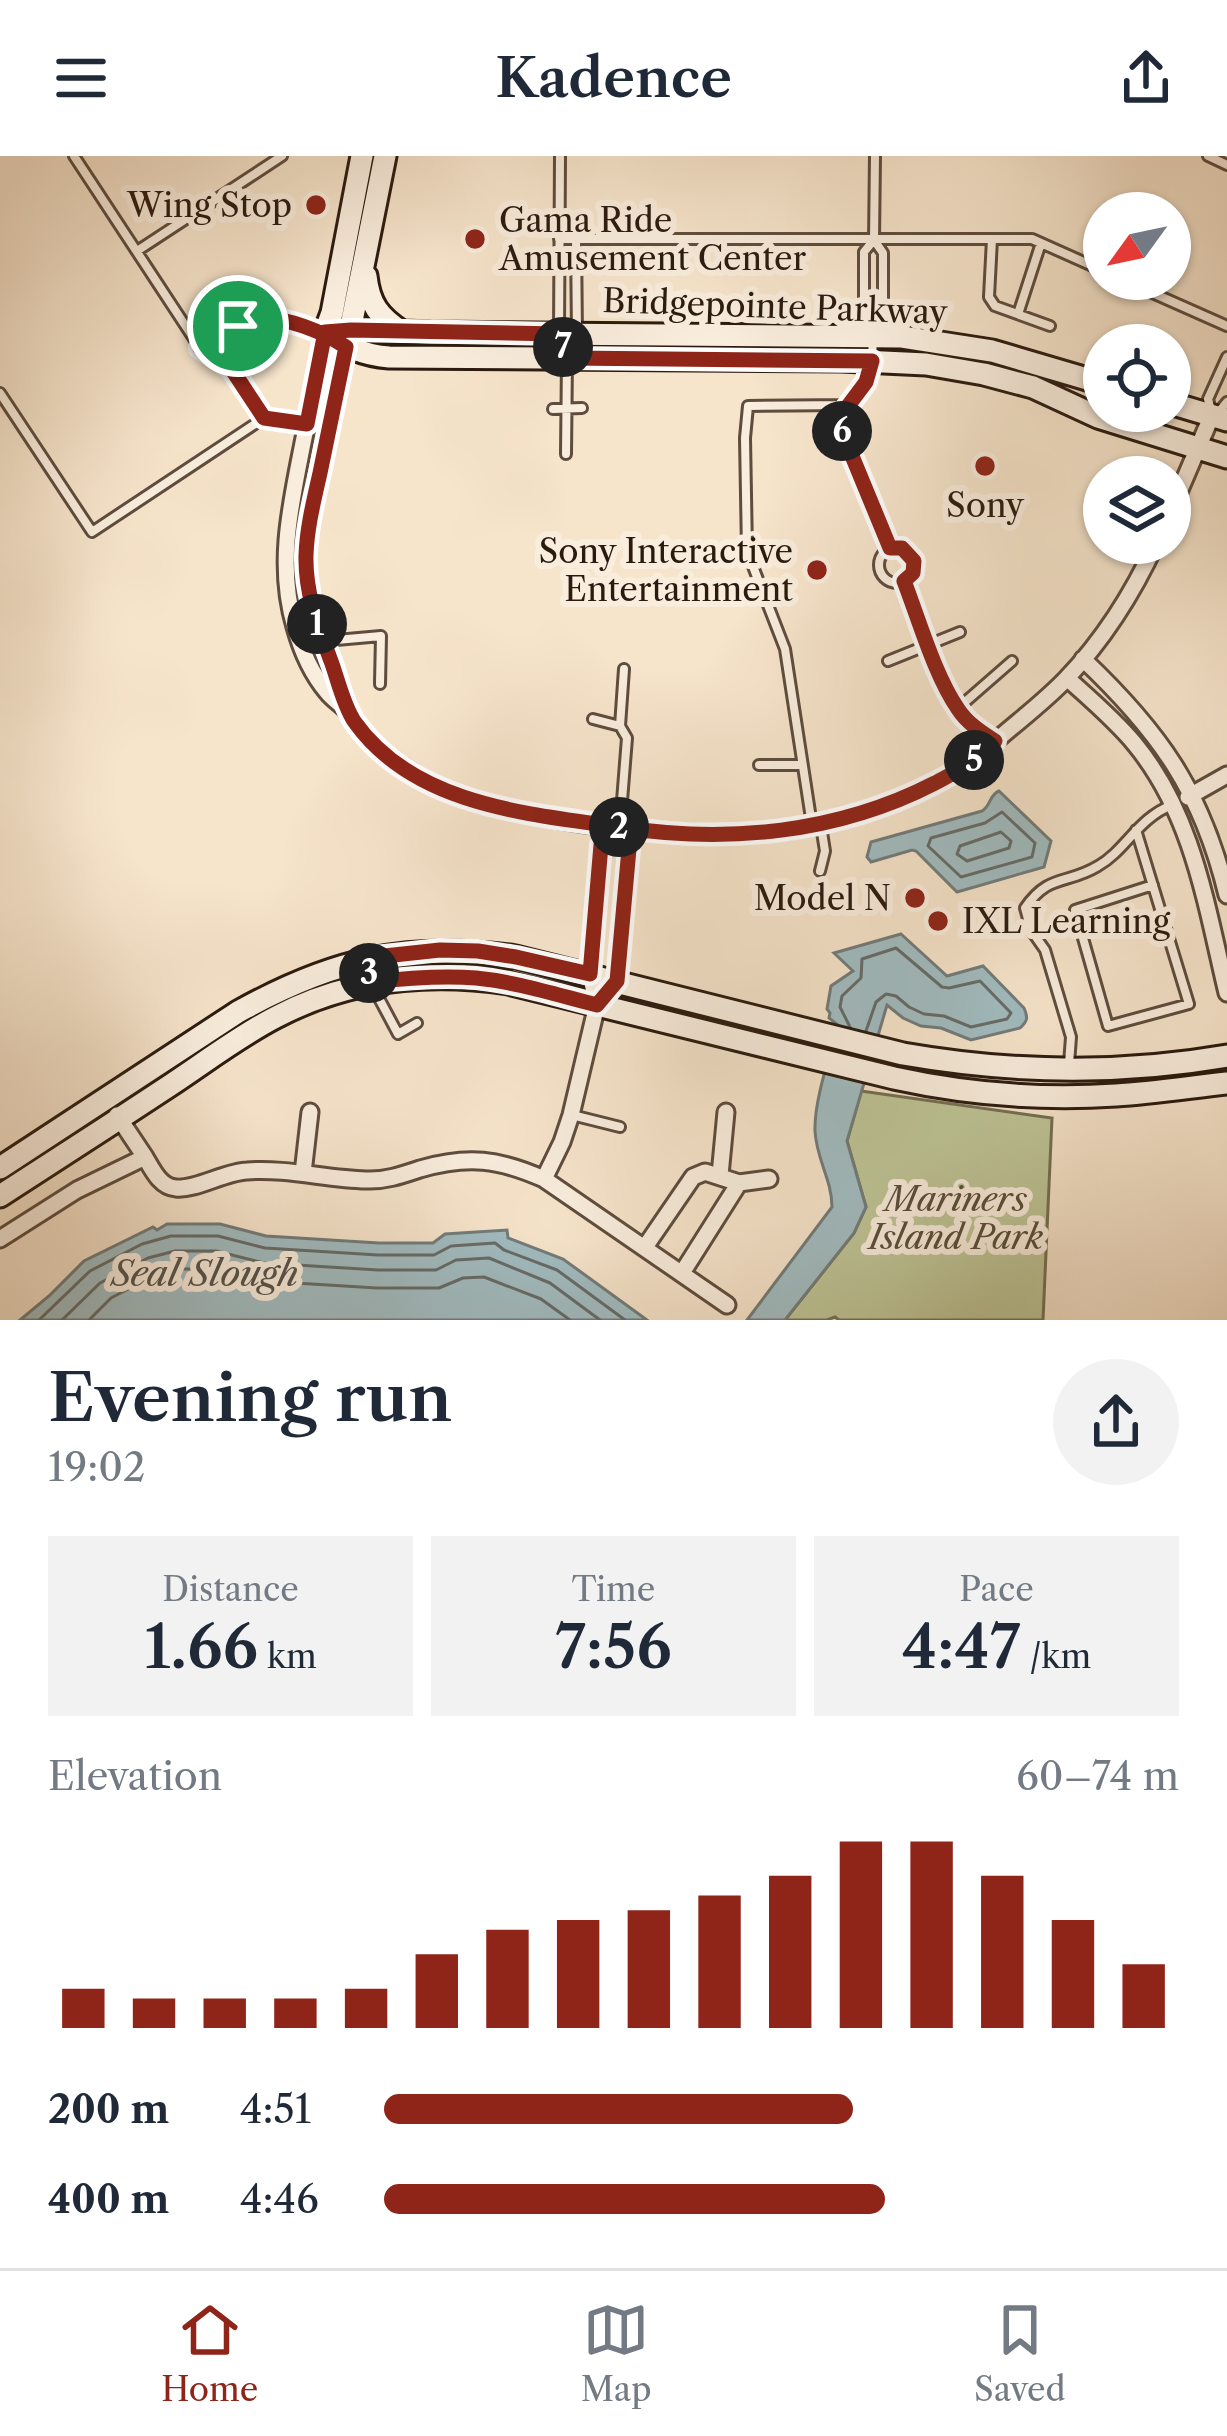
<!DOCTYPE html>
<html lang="en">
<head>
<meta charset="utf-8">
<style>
	:root { --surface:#fff; --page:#f2f2f3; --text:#1f2937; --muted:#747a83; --line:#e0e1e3; --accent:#8f2418 }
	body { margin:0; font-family:"Libre Caslon Text",serif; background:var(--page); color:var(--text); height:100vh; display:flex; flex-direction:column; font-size:45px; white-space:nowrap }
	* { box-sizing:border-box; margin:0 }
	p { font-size:39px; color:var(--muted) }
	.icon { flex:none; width:66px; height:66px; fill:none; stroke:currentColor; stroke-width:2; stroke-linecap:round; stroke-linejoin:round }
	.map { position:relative; height:1164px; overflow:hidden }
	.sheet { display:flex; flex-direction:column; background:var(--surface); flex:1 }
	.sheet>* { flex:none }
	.needle { width:78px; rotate:237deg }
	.fabs { position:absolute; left:1083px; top:36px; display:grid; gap:24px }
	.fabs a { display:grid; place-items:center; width:108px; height:108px; border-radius:50%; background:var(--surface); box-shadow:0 3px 9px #0004; font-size:60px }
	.pin { position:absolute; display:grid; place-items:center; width:102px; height:102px; color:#fff; margin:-51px; border:6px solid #fff; border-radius:50%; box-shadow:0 3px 12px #0007 }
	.km { position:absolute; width:60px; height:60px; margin:-30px; border-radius:50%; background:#222; color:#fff; font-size:33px; line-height:60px; text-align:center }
	.round { display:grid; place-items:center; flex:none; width:126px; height:126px; border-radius:63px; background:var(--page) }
	.head { display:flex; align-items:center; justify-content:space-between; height:204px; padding:0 48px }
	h1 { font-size:66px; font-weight:600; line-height:90px }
	.figures { display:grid; grid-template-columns:repeat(3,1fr); gap:18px; height:204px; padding:12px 48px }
	.figures div { display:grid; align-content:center; border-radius:0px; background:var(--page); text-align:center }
	.figures b { font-size:60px; font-weight:600 }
	.figures small { font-size:33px; font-weight:400 }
	.figures p { font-size:33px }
	.chart { height:336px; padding:24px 48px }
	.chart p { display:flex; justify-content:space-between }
	.chart svg { width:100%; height:216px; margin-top:12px; stroke:var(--accent); stroke-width:6 }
	ul { padding:0 48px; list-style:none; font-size:39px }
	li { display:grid; grid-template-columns:192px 144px 1fr; align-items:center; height:90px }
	li i { height:30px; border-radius:15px; background:var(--accent) }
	header { display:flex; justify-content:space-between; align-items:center; height:156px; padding:0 48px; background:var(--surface); font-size:54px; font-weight:600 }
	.tabs { display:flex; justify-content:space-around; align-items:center; height:168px; border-top:3px solid var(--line); background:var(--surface); font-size:33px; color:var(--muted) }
	.tabs a { display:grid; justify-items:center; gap:6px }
	.tabs .on { color:var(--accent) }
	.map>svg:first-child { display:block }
	.green { fill:#bdc496; stroke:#746f52; stroke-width:3 }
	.water { fill:#a1bcc1; stroke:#727b7a; stroke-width:3 }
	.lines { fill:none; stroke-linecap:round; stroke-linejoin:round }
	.shore { stroke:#666b68; stroke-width:3 }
	.lane-casing { stroke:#5e4c3e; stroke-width:14 }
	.street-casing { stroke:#5e4c3e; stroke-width:21 }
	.secondary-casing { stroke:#2b1a0f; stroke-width:27 }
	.lane { stroke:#f9eddd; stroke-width:8 }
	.street { stroke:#f9eddd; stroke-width:15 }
	.secondary { stroke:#f9eddd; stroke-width:21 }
	.route-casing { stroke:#fff; stroke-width:24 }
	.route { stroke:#8f2418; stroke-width:15 }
	.poi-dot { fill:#8f2418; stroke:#f9eddd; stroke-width:4.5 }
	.labels { text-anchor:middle; stroke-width:12; stroke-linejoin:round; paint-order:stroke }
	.poi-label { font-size:33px; fill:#2b1a0f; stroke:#f9eddd; text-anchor:end }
	.street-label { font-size:33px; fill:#2b1a0f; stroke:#f9eddd }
	.park-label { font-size:33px; font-style:italic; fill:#574d38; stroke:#f9eddd }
	.water-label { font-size:36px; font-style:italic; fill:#54534d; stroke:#f9eddd }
</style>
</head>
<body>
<header><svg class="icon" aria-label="menu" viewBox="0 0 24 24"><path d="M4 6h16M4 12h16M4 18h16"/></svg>Kadence<svg class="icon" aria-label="share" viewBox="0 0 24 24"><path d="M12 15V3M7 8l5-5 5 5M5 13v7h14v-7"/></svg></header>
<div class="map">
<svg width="1227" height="1164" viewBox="0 0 1227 1164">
	<rect width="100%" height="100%" fill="#f6e4cb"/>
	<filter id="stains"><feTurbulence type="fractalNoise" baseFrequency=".00167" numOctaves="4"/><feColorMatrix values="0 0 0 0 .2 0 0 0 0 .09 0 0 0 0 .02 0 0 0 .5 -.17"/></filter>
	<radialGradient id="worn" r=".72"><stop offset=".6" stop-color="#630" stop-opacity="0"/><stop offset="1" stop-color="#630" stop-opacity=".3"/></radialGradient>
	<path class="green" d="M861 935 1052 962 1043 1164H839L835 1161 827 1164H785L854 1077 866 1051 847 985Z"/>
	<path class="water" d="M999 635 1051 685 1044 711 957 736 916 695 912 694 871 706 867 701 871 686 982 655C991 650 989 639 999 635Z
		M901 778 947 820 983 810 1024 852C1028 861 1028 865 1020 872L971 884 941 872 921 870 903 862 887 849 847 985 866 1051 854 1077 785 1164H747L832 1051C832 1024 816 1002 815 975 814 944 830 900 838 869L829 862 830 857 827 853 831 830 853 815 834 797Z
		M167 1068H220L266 1080 379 1087H433L445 1078 507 1074 508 1082 563 1103 647 1164H20L49 1140 84 1105 153 1071 157 1074Z"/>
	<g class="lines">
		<path class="shore" d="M1002 656 1035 687 1032 701 961 721 928 690 931 682 985 667Z
			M1001 676 1011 685 1009 692 967 705 957 698 960 690Z
			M850 871 840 851 842 840 861 822 862 803 896 792 942 831 949 832 980 825 1011 857 1007 863 971 871 944 860 924 858 909 851 896 840 886 838 876 846 866 875
			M39 1164 90 1115 142 1088 171 1080H218L265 1092 378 1099H434L451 1090 495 1087 504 1094 557 1114 625 1164
			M62 1164 100 1127 148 1102 175 1095H216L264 1107 378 1114H436L456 1104 489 1102 550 1127 600 1164
			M89 1164 111 1142 155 1119 179 1113H214L262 1125 377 1132H439L463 1122 484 1121 541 1143 570 1164"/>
		<defs>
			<path id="lane" d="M74 0 200 192 231 212 264 262
				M560 0 559 178 567 202 566 298
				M875 0 874 84 883 97V165L873 180 872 205 866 226 839 262 843 278 890 391
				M1208 0 1227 9
				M559 83H1032L1104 115
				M992 83 989 141 995 150 1050 170
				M137 95 282 0
				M1121 123 1227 170
				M1018 158 1041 87
				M868 175 864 165V96L873 85
				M200 192C259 157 257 161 323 176
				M568 201 577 178 576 83
				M1227 201 1208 243 1212 259 1218 257 1227 246
				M0 237 92 376 264 262 307 269
				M553 253 582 252
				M879 409a18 18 0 1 1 36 0a18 18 0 1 1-36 0Z
				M904 425C919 464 935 520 958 553 968 567 981 576 995 585
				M325 485 381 480 380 528
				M888 505 960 476
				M957 553 1012 505
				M593 563 620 570 627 582 620 670
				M620 570 624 513
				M759 609H802
				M812 669 785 493 747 395 745 282 748 250 848 249
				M1136 674 1189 848 1108 870 1075 754 1153 729
				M820 715 825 695 821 670
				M374 833 398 878 417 867
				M1069 908 1071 881 1045 794 1031 774 1025 752C1049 717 1067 729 1098 710 1125 695 1138 662 1172 649
				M572 959 620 971"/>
			<path id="street" d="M325 176C317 215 310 253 302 292 290 352 277 411 295 471 301 493 312 518 327 536 332 543 341 548 347 555 353 561 357 569 363 576 379 594 399 609 420 621 503 670 708 688 803 672 850 664 897 647 940 624 964 611 978 601 998 583 1021 563 1045 545 1066 523 1103 484 1134 435 1156 387
				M346 191 309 368 306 399 308 430 316 465 349 554
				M1170 357 1212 259
				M1083 503C1159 575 1202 635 1227 739
				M1067 522C1090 543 1114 563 1134 587 1193 658 1206 749 1227 837
				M1188 641 1227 619
				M597 849 590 818 601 689 607 677 619 671
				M117 959 145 1001
				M303 1017 310 956
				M720 1019 726 956
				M544 1023 562 986 571 959 597 849 617 825 629 693 626 681 619 671
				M739 1027 769 1023
				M0 1083 77 1034 145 1001C152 1013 160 1031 176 1032 196 1034 224 1016 247 1015 287 1012 326 1023 366 1024 385 1025 402 1019 420 1013 468 999 499 1003 544 1023L727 1149
				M645 1091 693 1021 705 1016 739 1027 682 1117"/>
			<path id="secondary" d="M366 120C369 148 379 161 402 176
				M325 176C346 191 363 199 389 201L841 204 926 208 984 218 1033 231 1098 261 1227 301
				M325 176 351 174 431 177 902 181 992 195 1104 228
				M325 176 332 157 362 0
				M348 185 385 0
				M1170 247 1227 264
				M0 1012 238 856C333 803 407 786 516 801L903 898C1012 917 1118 919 1227 900
				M0 1040C56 1004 113 967 169 930 204 907 239 880 276 861 348 823 428 815 508 827L894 922C967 938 1041 944 1116 939 1153 937 1190 931 1227 927"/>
		</defs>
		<use href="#lane" class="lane-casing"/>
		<use href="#street" class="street-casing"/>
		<use href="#secondary" class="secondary-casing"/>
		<use href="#lane" class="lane"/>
		<use href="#street" class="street"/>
		<use href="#secondary" class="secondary"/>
	</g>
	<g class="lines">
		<defs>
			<path id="route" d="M238 170C244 167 250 163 257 163 284 159 325 177 346 191 337 233 329 275 320 317 314 344 307 371 306 399 305 437 318 470 331 505 338 524 343 548 354 565 413 649 527 658 620 671L607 677 601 689 590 818 516 801 478 795 440 794 366 802 371 826C406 822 441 819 476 822 517 826 557 839 597 849L617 825 629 693 626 680 620 671C727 688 838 677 935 627 955 616 981 604 995 585 981 576 967 567 958 553 935 520 919 464 904 425L913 417 914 405 902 392H890L843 278 839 262 866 226 872 205 567 202 559 178 351 174 325 176 307 268 264 262 231 212 200 192 238 170"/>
		</defs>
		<use href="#route" class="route-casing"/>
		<use href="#route" class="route"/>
	</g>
	<g class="poi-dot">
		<circle cx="316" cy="49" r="12"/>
		<circle cx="475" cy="83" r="12"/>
		<circle cx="985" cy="310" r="12"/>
		<circle cx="817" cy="414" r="12"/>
		<circle cx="915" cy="742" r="12"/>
		<circle cx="938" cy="765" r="12"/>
	</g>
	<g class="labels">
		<g class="poi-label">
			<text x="292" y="61">Wing Stop</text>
			<text x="499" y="76" text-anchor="start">Gama Ride<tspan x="499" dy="38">Amusement Center</tspan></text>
			<text x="985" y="361" text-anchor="middle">Sony</text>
			<text x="793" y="407">Sony Interactive<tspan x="793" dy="38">Entertainment</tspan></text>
			<text x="891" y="754">Model N</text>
			<text x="962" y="777" text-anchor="start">IXL Learning</text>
		</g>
		<g class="street-label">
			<text transform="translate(775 150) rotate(2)" y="12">Bridgepointe Parkway</text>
		</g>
		<g class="park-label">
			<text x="956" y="1055">Mariners<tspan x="956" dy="38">Island Park</tspan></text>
		</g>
		<g class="water-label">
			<text x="205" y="1130">Seal Slough</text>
		</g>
	</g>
	<rect width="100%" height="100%" filter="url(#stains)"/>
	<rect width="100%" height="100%" fill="url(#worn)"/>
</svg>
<div class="fabs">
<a><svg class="needle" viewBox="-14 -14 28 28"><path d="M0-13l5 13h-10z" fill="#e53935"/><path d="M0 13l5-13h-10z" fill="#747a83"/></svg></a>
<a><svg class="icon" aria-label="locate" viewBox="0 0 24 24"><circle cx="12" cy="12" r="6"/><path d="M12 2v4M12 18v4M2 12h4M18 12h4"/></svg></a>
<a><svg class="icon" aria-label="layers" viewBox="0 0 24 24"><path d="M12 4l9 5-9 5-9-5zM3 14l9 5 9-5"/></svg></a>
</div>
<div class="pin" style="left:238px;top:170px;background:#1e9e55"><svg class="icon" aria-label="arrive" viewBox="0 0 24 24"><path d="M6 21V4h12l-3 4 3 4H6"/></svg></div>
<b class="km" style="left:317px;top:468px">1</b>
<b class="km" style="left:619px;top:671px">2</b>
<b class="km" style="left:369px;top:817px">3</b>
<b class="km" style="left:974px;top:604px">5</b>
<b class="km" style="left:842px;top:275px">6</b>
<b class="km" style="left:563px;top:191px">7</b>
</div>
<section class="sheet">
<div class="head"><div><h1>Evening run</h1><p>19:02</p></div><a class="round"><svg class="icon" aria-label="share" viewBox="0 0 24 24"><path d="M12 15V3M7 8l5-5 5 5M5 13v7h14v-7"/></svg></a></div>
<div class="figures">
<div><p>Distance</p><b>1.66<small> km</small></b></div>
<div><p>Time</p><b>7:56</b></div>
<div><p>Pace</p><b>4:47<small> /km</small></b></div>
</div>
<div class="chart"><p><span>Elevation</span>60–74 m</p>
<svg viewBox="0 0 160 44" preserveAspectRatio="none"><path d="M5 44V36M15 44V38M25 44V38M35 44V38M45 44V36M55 44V29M65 44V24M75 44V22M85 44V20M95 44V17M105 44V13M115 44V6M125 44V6M135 44V13M145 44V22M155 44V31"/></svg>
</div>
<ul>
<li><b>200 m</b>4:51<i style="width:59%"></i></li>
<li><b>400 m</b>4:46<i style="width:63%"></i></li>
</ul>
</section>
<nav class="tabs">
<a class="on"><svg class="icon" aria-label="home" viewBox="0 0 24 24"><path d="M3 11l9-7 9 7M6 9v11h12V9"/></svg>Home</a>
<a><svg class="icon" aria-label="map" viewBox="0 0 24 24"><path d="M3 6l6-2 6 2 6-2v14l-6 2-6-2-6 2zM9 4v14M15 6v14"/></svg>Map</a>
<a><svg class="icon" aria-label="saved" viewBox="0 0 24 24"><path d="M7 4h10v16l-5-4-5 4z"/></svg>Saved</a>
</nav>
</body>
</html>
